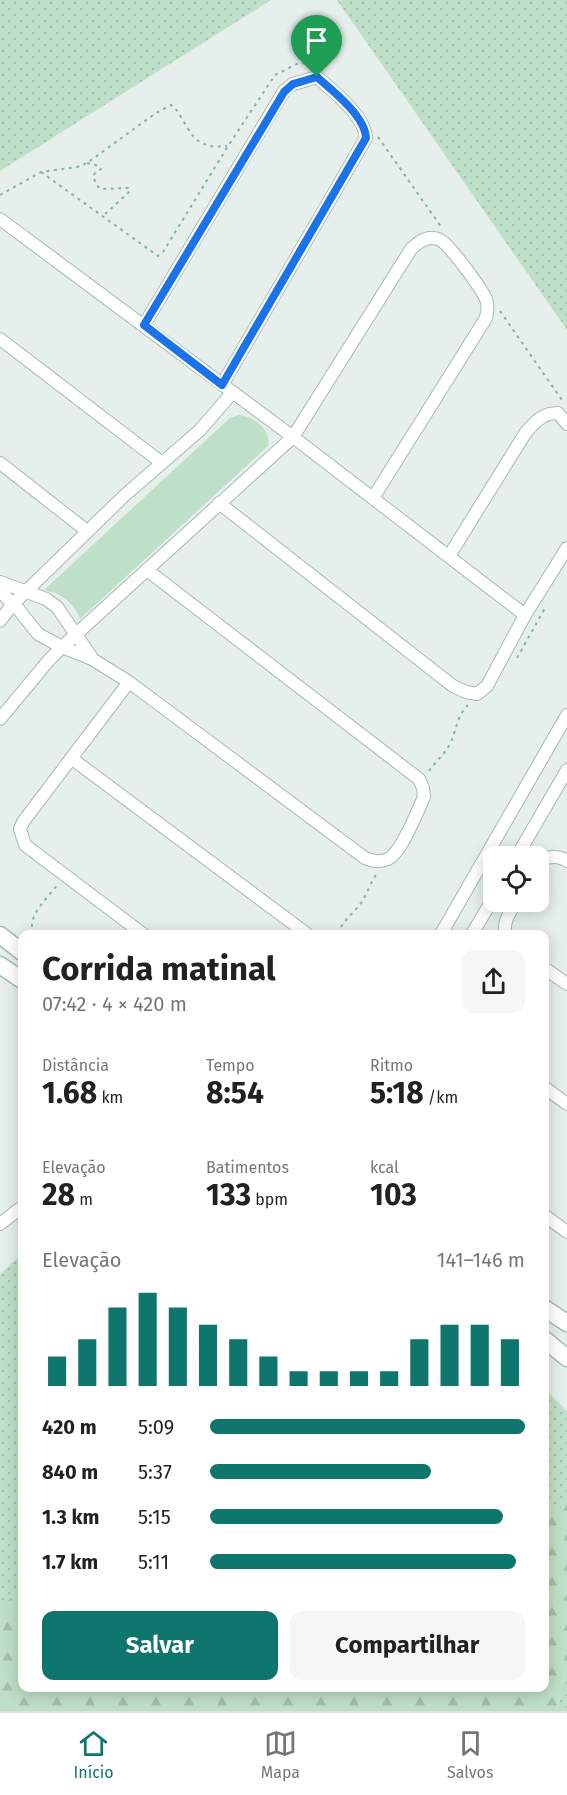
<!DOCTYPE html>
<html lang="pt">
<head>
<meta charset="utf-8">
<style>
	:root { --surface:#fff; --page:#f6f6f6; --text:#222; --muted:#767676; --line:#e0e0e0; --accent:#0f766e }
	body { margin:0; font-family:"Fira Sans",sans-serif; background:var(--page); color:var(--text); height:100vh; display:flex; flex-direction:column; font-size:22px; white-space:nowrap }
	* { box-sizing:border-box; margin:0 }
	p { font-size:20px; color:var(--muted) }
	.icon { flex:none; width:33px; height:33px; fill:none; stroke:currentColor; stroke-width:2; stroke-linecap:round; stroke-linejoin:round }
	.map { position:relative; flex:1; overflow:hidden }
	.panel { position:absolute; left:18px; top:930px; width:531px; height:762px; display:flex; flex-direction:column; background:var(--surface); border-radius:12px; box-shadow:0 3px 15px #0003 }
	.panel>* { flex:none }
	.buttons { position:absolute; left:483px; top:846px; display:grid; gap:12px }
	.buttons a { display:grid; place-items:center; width:66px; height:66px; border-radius:12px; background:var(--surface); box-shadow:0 3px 15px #0003; font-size:30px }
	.pin { position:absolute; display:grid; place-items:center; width:51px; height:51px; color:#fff; margin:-62px -26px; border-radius:50% 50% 50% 0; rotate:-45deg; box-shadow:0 0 6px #0007 }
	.pin .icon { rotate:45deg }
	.round { display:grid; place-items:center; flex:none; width:63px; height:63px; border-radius:12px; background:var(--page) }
	.head { display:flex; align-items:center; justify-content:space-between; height:102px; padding:0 24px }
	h1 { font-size:33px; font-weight:700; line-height:45px }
	.metrics { display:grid; grid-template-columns:repeat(3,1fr); gap:9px; height:102px; padding:6px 24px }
	.metrics div { display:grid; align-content:center }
	.metrics b { font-size:30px; font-weight:700 }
	.metrics small { font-size:16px; font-weight:400 }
	.metrics p { font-size:16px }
	.chart { height:168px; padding:12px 24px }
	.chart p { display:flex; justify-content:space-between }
	.chart svg { width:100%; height:108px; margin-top:6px; stroke:var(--accent); stroke-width:6 }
	.action { display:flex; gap:12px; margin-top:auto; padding:12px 24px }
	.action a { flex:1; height:69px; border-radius:12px; background:var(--accent); color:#fff; font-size:24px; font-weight:700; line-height:69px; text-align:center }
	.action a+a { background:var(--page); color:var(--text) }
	ul { padding:0 24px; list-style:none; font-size:20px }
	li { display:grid; grid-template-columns:96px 72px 1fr; align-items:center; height:45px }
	li i { height:15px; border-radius:8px; background:var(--accent) }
	.menu { display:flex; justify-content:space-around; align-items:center; height:84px; border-top:2px solid var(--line); background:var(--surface); font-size:16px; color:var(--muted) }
	.menu a { display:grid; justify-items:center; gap:3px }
	.menu .current { color:var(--accent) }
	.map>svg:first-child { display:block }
	.grass { fill:url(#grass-dots) }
	.forest { fill:url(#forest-firs) }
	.green { fill:#bfe0c8 }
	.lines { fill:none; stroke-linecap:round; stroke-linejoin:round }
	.street-casing { stroke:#a8b8b2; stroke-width:14 }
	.secondary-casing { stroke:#a4bbb3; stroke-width:19 }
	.path { stroke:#86b3a5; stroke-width:2; stroke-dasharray:3 4.5; stroke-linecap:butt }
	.street { stroke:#fff; stroke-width:12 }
	.secondary { stroke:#fff; stroke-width:16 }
	.route-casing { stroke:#fff; stroke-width:12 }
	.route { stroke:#1a73e8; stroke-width:8 }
</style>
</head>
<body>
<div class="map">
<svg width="567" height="1711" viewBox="0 0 567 1711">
	<defs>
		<pattern id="grass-dots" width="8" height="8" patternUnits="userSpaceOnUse" patternTransform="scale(1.5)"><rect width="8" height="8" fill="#bfe0c8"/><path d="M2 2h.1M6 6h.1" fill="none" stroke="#a4c1ad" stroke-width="1.8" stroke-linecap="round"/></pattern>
		<pattern id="forest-firs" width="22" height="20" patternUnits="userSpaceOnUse" patternTransform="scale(1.5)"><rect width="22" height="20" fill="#bfe0c8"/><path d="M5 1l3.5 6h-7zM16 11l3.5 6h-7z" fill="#a4c1ad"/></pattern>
	</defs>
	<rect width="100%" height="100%" fill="#e6efeb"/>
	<path class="grass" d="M0 0H271L0 171Z
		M337 0H567V330Z
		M22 1254V1596L0 1610V1274Z
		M544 1388 567 1411V1501L545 1509Z
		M567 1669V1711H556Z"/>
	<path class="forest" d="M567 1501V1669L556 1711H0V1606L22 1590V1688H544L545 1509Z"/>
	<path class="green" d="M239 415C254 416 272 431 268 446L80 619C73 602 63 594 44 590L230 418Z"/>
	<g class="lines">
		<defs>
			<path id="street" d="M0 219 293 437 525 615
				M144 325 284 91 293 84 317 77C333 91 365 116 366 138L222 385
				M0 339 162 463
				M0 463 87 531
				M219 503 453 686 466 692 477 694 487 686 525 615 567 548
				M449 556 526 432C536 421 543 413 558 413L567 424
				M0 582 46 599 57 607 92 658
				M0 591 19 610 38 634 62 647 92 659 129 682 365 858C372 861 380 863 388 859 402 852 417 812 424 797L423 788 419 779 147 570
				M0 621 12 605 125 495 200 430 232 393
				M129 682 23 822 20 829 25 845 143 934
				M0 719 49 660 62 647 293 437 411 249C419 241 429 234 440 240 450 245 481 288 486 299 489 306 487 311 486 318L373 498
				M71 758 307 934
				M517 856 567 770
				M538 862 540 859C550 857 559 855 567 861
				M441 934 567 715
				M472 934 494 897
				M506 934C502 923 510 912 516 902
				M544 968 567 984
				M544 1087 567 1104
				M544 1215 567 1232
				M0 1224 22 1207"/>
			<path id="secondary" d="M0 935 22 952
				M0 965 22 980
				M544 1308 567 1323
				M544 1339 567 1358"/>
		</defs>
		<use href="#street" class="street-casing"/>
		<use href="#secondary" class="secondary-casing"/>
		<path class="path" d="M378 137 442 228
			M87 163 99 166 101 169 93 175 96 184 100 189 129 188 130 191 102 217
			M41 172 158 256 163 252 228 146 275 75 299 63 315 64
			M0 195 41 172 77 167 87 163 156 113 171 105C177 109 179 114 183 120 194 141 203 149 227 146
			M500 311 564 403
			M517 658 545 608
			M429 771C436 761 444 755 450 744 457 730 456 717 468 705
			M34 934C25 917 48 898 58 884
			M338 934C342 921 353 914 361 903 367 894 371 882 377 873"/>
		<use href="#street" class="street"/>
		<use href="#secondary" class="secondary"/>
	</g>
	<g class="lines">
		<defs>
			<path id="route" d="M317 77C333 91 365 116 366 138L222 385 144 325 284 92 293 84Z"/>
		</defs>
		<use href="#route" class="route-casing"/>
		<use href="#route" class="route"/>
	</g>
</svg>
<div class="buttons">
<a><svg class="icon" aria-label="locate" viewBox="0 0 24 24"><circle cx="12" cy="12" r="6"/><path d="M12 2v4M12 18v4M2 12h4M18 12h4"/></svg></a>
</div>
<div class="pin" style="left:317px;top:77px;background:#1e9e55"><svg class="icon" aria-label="arrive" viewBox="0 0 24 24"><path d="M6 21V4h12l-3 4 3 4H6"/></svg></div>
<section class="panel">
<div class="head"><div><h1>Corrida matinal</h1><p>07:42 · 4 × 420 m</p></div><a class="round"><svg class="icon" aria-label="share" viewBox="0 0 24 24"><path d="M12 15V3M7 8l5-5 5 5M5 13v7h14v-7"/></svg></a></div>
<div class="metrics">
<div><p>Distância</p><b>1.68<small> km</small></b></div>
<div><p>Tempo</p><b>8:54</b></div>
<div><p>Ritmo</p><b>5:18<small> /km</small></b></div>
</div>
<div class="metrics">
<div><p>Elevação</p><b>28<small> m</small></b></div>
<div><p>Batimentos</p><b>133<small> bpm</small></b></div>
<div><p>kcal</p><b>103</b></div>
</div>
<div class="chart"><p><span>Elevação</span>141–146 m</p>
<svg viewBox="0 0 160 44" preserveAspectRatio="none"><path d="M5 44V32M15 44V25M25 44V12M35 44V6M45 44V12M55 44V19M65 44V25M75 44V32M85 44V38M95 44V38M105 44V38M115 44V38M125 44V25M135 44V19M145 44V19M155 44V25"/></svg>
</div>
<ul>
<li><b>420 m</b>5:09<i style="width:100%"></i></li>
<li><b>840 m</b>5:37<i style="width:70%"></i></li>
<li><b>1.3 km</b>5:15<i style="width:93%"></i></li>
<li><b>1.7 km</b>5:11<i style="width:97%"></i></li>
</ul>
<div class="action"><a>Salvar</a><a>Compartilhar</a></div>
</section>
</div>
<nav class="menu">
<a class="current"><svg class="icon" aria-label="home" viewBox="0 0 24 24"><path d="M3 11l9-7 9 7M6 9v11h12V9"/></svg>Início</a>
<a><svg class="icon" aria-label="map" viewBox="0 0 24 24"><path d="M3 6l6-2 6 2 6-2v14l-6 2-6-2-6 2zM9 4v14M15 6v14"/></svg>Mapa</a>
<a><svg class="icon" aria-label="saved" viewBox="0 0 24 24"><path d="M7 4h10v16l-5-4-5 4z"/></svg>Salvos</a>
</nav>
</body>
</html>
